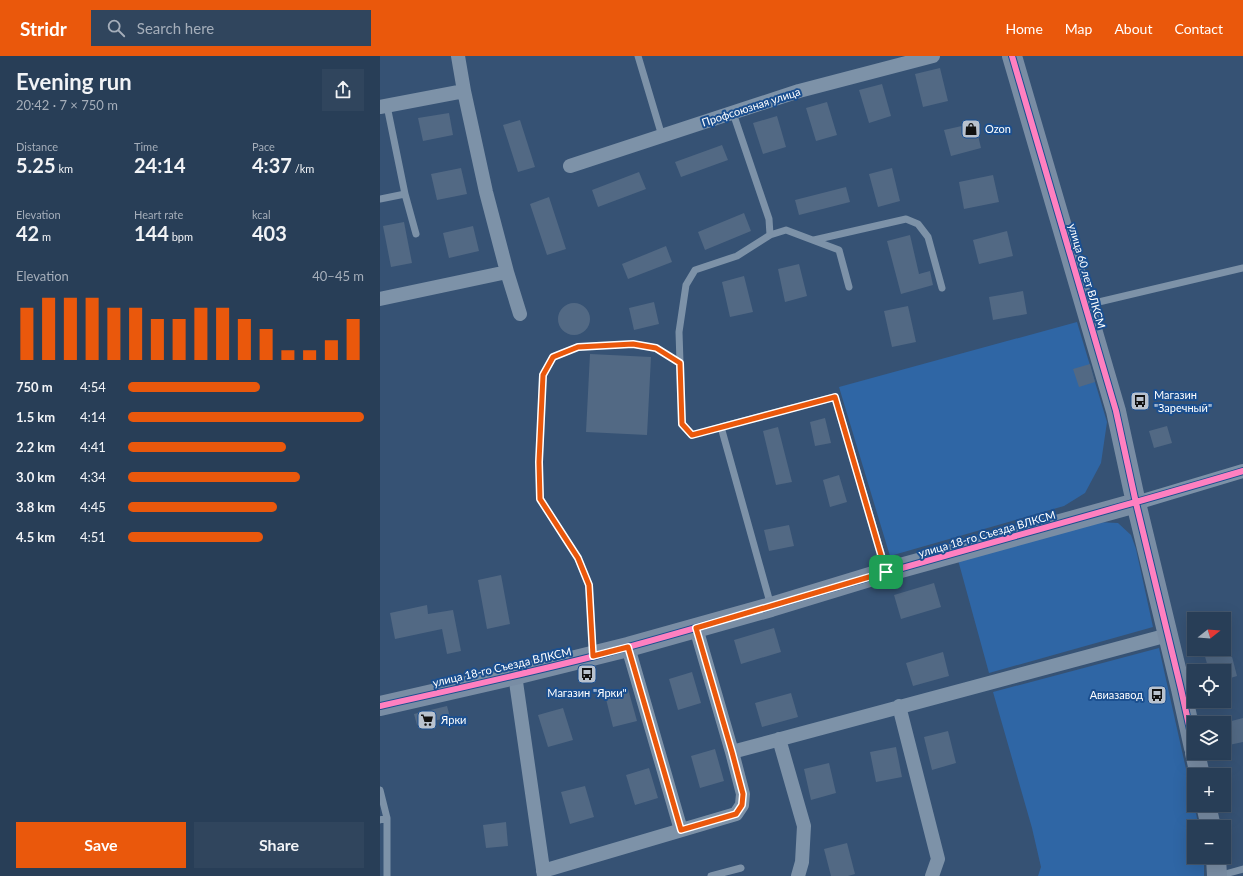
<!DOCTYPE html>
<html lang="en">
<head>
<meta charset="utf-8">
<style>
	:root { --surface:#283e57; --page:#30455d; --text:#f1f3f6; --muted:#a5aeba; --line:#44576d; --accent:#ea580c }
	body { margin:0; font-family:Lato,sans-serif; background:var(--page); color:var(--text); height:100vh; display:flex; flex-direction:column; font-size:15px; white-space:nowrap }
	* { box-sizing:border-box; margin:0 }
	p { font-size:13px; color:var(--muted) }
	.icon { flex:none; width:22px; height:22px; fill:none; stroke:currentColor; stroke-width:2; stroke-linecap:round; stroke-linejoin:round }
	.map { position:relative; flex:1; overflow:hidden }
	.details { display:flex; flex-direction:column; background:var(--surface); width:380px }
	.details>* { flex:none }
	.needle { width:26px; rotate:73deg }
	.fabs { position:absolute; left:807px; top:556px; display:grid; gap:8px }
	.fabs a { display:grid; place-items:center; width:44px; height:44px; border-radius:0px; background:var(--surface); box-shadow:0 4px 16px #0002,0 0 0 1px var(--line); font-size:20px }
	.pin { position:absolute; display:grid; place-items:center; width:34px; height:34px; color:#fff; margin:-17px; border-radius:8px; box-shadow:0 2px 6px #0006 }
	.round { display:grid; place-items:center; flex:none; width:42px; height:42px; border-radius:0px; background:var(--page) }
	.summary { display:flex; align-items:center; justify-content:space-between; height:68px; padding:0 16px }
	h1 { font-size:22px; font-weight:700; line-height:30px }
	.stats { display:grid; grid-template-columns:repeat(3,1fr); gap:6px; height:68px; padding:4px 16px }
	.stats div { display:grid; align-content:center }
	.stats b { font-size:20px; font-weight:700 }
	.stats small { font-size:11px; font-weight:400 }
	.stats p { font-size:11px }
	.chart { height:112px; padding:8px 16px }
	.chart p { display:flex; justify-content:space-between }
	.chart svg { width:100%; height:72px; margin-top:4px; stroke:var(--accent); stroke-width:6 }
	.cta { display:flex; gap:8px; margin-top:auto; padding:8px 16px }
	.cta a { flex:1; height:46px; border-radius:0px; background:var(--accent); color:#fff; font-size:16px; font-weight:700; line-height:46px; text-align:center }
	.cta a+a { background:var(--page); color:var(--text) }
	ul { padding:0 16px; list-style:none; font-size:13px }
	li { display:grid; grid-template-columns:64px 48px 1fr; align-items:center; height:30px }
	li i { height:10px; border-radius:5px; background:var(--accent) }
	header { display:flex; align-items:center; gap:24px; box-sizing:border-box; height:56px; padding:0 20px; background:var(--accent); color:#fff }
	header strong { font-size:19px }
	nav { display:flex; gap:22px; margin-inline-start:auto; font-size:14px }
	.search { width:280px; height:36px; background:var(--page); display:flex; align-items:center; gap:10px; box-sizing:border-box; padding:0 14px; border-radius:0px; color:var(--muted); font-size:15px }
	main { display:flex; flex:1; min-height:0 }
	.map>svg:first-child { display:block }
	.green { fill:#2f66a5 }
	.building { fill:#526984 }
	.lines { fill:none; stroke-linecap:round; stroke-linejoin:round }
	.lane { stroke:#7d92a8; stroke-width:7 }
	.street { stroke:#7d92a8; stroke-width:14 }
	.secondary { stroke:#798da4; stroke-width:20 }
	.cycleway-casing { stroke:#1b4f8f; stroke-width:8 }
	.cycleway { stroke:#ff80c0; stroke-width:6 }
	.route-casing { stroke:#fff; stroke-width:8 }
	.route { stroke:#ea580c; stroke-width:5 }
	.labels { text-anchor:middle; stroke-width:4; stroke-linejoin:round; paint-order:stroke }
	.street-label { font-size:11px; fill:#fff; stroke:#1b4f8f }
	.poi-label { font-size:11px; fill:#fff; stroke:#1b4f8f; text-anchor:start }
</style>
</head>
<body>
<header>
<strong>Stridr</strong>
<div class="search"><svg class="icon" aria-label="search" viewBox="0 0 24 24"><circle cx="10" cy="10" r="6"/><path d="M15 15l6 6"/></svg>Search here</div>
<nav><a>Home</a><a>Map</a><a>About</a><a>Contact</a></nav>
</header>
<main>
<section class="details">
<div class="summary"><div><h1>Evening run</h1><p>20:42 · 7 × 750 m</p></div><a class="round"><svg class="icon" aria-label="share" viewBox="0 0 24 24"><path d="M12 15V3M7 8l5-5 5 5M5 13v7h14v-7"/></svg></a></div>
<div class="stats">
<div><p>Distance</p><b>5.25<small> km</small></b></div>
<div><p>Time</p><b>24:14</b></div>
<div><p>Pace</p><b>4:37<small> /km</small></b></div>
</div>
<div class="stats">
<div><p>Elevation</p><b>42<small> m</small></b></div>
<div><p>Heart rate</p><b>144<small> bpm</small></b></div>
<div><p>kcal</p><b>403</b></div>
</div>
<div class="chart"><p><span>Elevation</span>40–45 m</p>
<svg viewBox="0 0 160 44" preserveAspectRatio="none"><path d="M5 44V12M15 44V6M25 44V6M35 44V6M45 44V12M55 44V12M65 44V19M75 44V19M85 44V12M95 44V12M105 44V19M115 44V25M125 44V38M135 44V38M145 44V32M155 44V19"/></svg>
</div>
<ul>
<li><b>750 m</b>4:54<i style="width:56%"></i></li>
<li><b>1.5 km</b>4:14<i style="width:100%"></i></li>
<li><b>2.2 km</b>4:41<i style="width:67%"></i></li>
<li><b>3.0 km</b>4:34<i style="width:73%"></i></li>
<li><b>3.8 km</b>4:45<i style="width:63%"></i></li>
<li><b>4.5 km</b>4:51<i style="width:57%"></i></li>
</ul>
<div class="cta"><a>Save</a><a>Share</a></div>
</section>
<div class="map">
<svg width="863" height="820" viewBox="0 0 863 820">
	<rect width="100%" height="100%" fill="#365274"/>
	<path class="green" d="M697 266 727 366 721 407 705 437 684 450 510 500 459 331Z
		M716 466 738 467 751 479 756 493 773 571 609 617 578 504Z
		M779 592 819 771H814V801H824V820H658L661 811 652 772 613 636Z"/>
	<path class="building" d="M560 12 568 45 543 51 535 18Z
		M502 28 511 60 489 67 479 34Z
		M447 46 457 79 436 85 426 52Z
		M69 57 73 79 43 85 38 62Z
		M397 60 406 91 383 98 373 67Z
		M140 64 155 111 138 116 123 69Z
		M595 67 601 92 571 100 564 74Z
		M342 89 348 104 301 121 295 106Z
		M81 112 87 138 57 144 51 118Z
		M512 112 520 145 498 151 489 118Z
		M259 116 266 133 218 151 212 134Z
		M613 119 619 146 584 153 579 126Z
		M466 131 470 146 419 159 415 144Z
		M169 141 186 193 167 199 150 148Z
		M364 157 371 175 325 194 318 176Z
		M24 166 32 207 11 211 3 170Z
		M93 170 99 195 69 202 63 177Z
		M627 175 633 200 599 208 593 184Z
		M530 179 539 218 550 215 553 229 521 238 507 185Z
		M286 190 292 206 248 223 242 208Z
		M419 208 427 240 405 246 398 213Z
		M364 220 373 256 350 261 342 226Z
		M643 235 647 258 613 264 609 241Z
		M274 246 279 268 254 274 249 252Z
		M178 263a16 16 0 1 1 32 0a16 16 0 1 1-32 0Z
		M528 250 536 286 512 291 504 255Z
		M210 298 271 301 267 379 206 376Z
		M710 308 715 326 699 331 693 313Z
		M445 362 451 387 435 390 430 366Z
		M787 370 792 387 774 392 769 375Z
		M398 371 412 426 396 429 383 375Z
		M459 419 467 446 450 451 443 424Z
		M409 469 414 490 389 495 384 474Z
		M121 519 130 568 107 573 98 524Z
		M554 527 561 551 521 563 514 539Z
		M47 549 48 558 73 554 81 595 67 598 62 573 15 583 10 557Z
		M394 572 401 596 361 608 354 584Z
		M823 593H850L857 620 844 624V615H829Z
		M563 596 569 620 533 630 526 607Z
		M312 616 321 647 298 654 289 623Z
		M248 633 257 665 233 671 225 639Z
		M411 637 418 661 382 671 375 647Z
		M67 650 70 661 37 669 34 658Z
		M183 652 193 684 168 691 158 659Z
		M863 662V686L849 689 844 667Z
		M568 675 576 707 552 714 544 681Z
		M516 691 522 721 496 726 490 696Z
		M335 693 344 725 320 732 311 700Z
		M449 707 456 737 431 744 424 713Z
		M269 712 278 742 255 749 246 719Z
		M205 730 214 761 190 768 181 736Z
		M126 766 128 790 106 792 103 769Z
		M467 787 475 818 468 820H451L444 793Z"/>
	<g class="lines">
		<path class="lane" d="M258 0 282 80
			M7 50 25 138 36 178
			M0 143 25 138
			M390 179 406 174 459 194 469 231
			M434 184 526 163 538 168 548 181 562 232
			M706 249 863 212
			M341 371 312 379 302 368 299 276 306 229 315 214 357 200 390 179 389 163 353 57
			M391 550 341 371 455 341 506 514
			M213 598 209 529 198 502 160 443 159 406 163 319 173 301 198 291 253 288 276 292 300 307
			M0 734 7 762 0 764
			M7 762V820
			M331 820 361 812
			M838 820 863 813"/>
		<path class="street" d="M0 51 84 35 78 0
			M190 110 419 35 553 0
			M127 216 140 258
			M0 243 127 216 106 136 84 35
			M756 447 863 415
			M316 572 352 696 788 579
			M248 591 301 774
			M135 619 164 820
			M519 650 558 803 552 820
			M399 683 424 770 422 806 418 820
			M163 815 356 758 362 749 363 738 352 696"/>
		<path class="secondary" d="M632 0 736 355 756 447 801 633 814 692
			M0 650 135 619 248 591 391 551 506 516 756 447
			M815 697 820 719
			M826 749 831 771
			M836 801 837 820"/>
		<defs>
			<path id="cycleway" d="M632 0 736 355 756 447 801 633 814 692
				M0 650C72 634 144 618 215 600 313 574 410 544 508 516 627 482 745 450 863 415"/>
		</defs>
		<use href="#cycleway" class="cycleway-casing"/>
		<use href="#cycleway" class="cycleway"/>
	</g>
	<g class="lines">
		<defs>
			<path id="route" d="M253 288 276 292 300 307 302 368 312 379 455 341 506 516 316 572 352 696 363 738 362 749 356 758 301 774 248 591 213 600 209 529 198 502 160 443 159 406 163 319 173 301 198 291Z"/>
		</defs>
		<use href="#route" class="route-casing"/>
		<use href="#route" class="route"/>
	</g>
	<defs>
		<symbol id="shop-square" viewBox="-11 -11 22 22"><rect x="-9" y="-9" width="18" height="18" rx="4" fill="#b9c2ce" stroke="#1b4f8f"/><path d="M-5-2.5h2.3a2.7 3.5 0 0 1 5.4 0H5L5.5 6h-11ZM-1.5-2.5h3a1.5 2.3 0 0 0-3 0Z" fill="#111"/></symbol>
		<symbol id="bus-square" viewBox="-11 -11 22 22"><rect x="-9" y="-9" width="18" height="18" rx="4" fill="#b9c2ce" stroke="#1b4f8f"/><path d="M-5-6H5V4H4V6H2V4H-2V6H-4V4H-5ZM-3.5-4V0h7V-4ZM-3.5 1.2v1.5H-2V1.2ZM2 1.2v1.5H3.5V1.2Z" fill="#111"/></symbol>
		<symbol id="supermarket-square" viewBox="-11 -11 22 22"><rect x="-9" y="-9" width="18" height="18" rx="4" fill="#b9c2ce" stroke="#1b4f8f"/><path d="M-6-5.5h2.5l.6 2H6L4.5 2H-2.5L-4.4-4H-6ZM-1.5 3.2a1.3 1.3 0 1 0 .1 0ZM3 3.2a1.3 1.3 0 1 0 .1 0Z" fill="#111"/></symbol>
	</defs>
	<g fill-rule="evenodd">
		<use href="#shop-square" x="580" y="62" width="22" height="22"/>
		<use href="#bus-square" x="749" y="334" width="22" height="22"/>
		<use href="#bus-square" x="196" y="607" width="22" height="22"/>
		<use href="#bus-square" x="766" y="628" width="22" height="22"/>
		<use href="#supermarket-square" x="36" y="653" width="22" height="22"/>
	</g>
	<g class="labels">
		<g class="street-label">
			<text transform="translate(371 51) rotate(-18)" y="4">Профсоюзная улица</text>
			<text transform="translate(707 220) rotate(74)" y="4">улица 60 лет ВЛКСМ</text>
			<text transform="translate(607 478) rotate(-16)" y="4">улица 18-го Съезда ВЛКСМ</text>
			<text transform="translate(122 611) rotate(-13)" y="4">улица 18-го Съезда ВЛКСМ</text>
		</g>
		<g class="poi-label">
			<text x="605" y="77">Ozon</text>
			<text x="774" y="343">Магазин<tspan x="774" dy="13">"Заречный"</tspan></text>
			<text x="207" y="641" text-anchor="middle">Магазин "Ярки"</text>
			<text x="763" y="643" text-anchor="end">Авиазавод</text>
			<text x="61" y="668">Ярки</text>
		</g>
	</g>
</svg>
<div class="fabs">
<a><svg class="needle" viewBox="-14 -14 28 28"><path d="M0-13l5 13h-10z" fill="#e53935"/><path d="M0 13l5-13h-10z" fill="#a5aeba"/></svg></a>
<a><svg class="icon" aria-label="locate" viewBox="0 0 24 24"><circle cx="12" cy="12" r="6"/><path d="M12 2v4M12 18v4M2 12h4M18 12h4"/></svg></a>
<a><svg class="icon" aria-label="layers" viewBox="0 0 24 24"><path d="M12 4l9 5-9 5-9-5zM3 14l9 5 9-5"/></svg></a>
<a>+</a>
<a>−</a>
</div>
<div class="pin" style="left:506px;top:516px;background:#1e9e55"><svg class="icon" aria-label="arrive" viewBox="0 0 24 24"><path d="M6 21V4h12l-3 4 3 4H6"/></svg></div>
</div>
</main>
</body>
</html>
